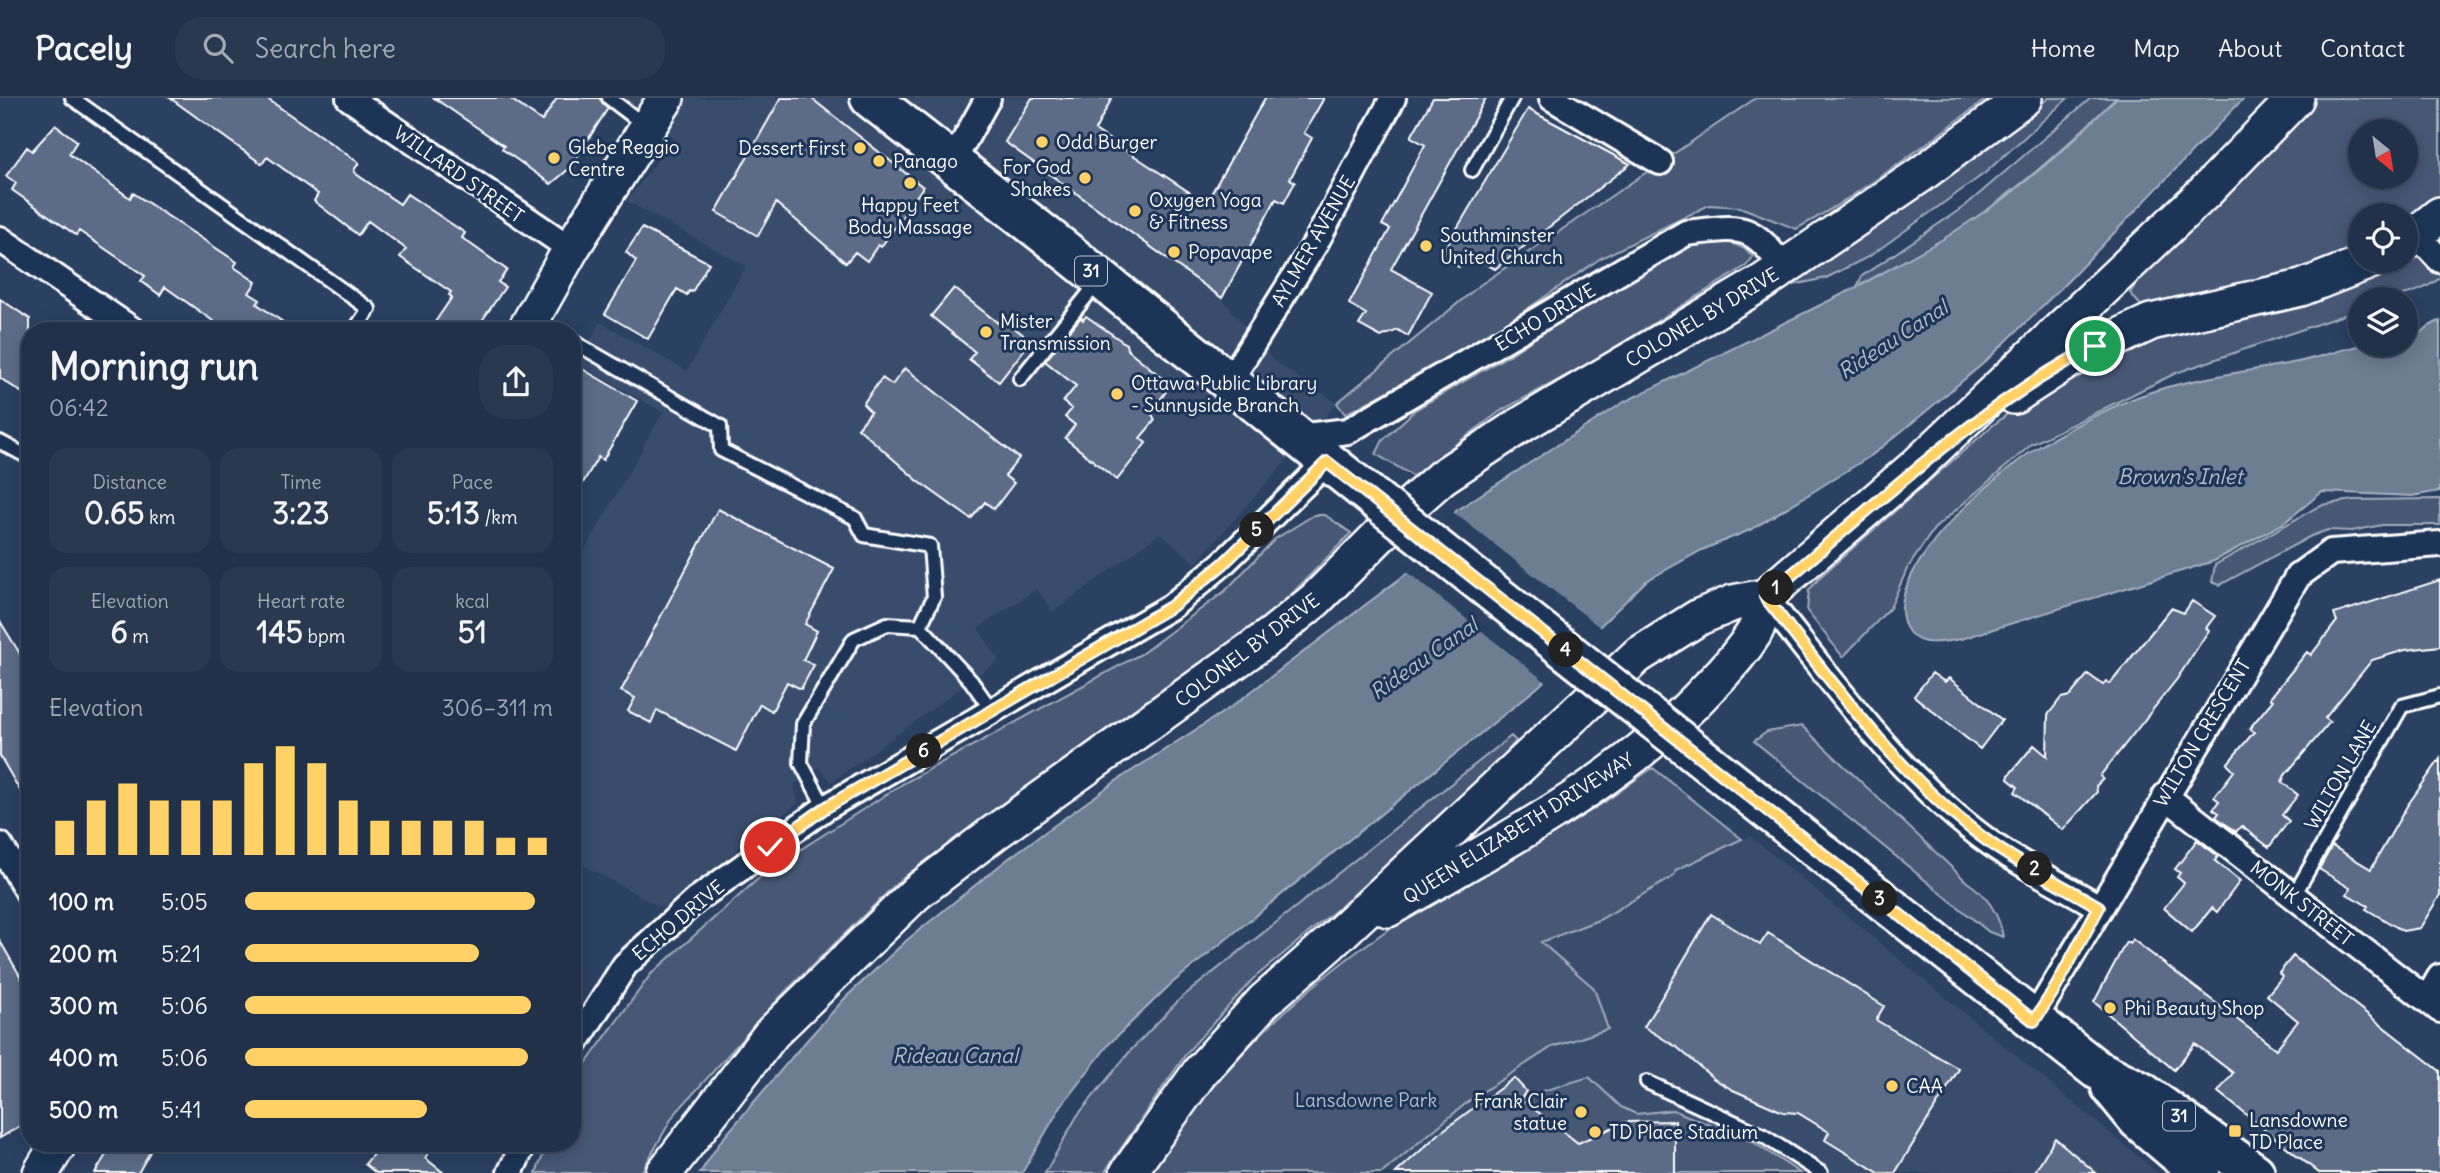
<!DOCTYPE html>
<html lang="en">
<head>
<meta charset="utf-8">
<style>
	:root { --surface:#203149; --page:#283950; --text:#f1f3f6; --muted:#a2a9b4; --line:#3d4c61; --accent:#ffd166 }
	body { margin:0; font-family:Delius,sans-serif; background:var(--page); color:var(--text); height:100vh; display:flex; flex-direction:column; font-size:26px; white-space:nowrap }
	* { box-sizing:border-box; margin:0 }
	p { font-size:23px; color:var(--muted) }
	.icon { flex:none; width:38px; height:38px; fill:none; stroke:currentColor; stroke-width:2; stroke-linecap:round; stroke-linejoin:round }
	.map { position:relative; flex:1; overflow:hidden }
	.panel { position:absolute; left:21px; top:224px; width:560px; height:830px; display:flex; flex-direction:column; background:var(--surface); border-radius:28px; box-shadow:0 4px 18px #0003,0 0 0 2px var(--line) }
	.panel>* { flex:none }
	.needle { width:46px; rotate:150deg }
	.buttons { position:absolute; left:2348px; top:21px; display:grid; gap:14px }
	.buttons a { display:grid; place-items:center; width:70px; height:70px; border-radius:50%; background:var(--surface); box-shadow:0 4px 18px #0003,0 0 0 2px var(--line); font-size:35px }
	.pin { position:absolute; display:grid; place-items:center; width:60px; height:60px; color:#fff; margin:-30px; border:4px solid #fff; border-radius:50%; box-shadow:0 2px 7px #0007 }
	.km { position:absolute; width:35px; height:35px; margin:-18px; border-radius:50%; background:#222; color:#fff; font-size:19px; line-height:35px; text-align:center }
	.round { display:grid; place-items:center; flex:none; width:74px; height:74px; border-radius:28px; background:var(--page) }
	.summary { display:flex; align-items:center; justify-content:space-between; height:119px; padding:0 28px }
	h1 { font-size:38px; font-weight:800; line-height:52px }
	.metrics { display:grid; grid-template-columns:repeat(3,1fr); gap:10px; height:119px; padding:7px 28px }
	.metrics div { display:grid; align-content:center; border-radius:18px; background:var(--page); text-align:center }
	.metrics b { font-size:30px; font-weight:800 }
	.metrics small { font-size:19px; font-weight:400 }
	.metrics p { font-size:19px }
	.chart { height:196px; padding:14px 28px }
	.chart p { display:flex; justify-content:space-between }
	.chart svg { width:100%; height:126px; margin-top:7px; stroke:var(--accent); stroke-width:6 }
	ul { padding:0 28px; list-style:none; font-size:23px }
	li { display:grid; grid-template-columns:112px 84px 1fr; align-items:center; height:52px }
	li i { height:18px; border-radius:9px; background:var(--accent) }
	header { display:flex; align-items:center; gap:42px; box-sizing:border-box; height:98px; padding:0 35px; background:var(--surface); border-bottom:2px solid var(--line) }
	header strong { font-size:33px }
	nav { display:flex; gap:38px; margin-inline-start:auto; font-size:24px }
	.search { width:490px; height:63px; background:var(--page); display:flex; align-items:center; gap:18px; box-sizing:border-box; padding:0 24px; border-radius:28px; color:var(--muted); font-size:26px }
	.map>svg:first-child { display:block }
	.built { fill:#394e6c }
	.green { fill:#465975; stroke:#a2acba; stroke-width:2; fill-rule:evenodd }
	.water { fill:#6d7d92; stroke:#a7b1be; stroke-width:2 }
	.pier { fill:#2a4161 }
	.building { fill:#5b6c86; stroke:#fff; stroke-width:2 }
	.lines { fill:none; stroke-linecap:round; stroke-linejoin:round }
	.lane-casing { stroke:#fff; stroke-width:18 }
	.street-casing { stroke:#fff; stroke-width:30 }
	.secondary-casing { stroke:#fff; stroke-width:40 }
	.primary-casing { stroke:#fff; stroke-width:44 }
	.lane { stroke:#1d3557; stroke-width:12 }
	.street { stroke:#1d3557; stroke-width:24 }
	.secondary { stroke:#1d3557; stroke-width:35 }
	.primary { stroke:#1d3557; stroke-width:38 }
	.primary-bridge-casing { stroke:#fff; stroke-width:44; stroke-linecap:butt }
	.primary-bridge { stroke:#1d3557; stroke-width:38 }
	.route-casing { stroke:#fff; stroke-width:14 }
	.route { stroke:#ffd166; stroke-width:9 }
	.poi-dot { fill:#ffd166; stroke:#1d3557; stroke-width:2.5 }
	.labels { text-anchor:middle; stroke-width:6; stroke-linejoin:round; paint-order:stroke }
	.shield { fill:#1d3557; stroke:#bbc2cd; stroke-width:2 }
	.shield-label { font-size:18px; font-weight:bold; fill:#fff }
	.poi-label { font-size:19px; fill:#fff; stroke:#1d3557; text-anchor:start }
	.street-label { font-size:19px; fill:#fff; stroke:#1d3557 }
	.park-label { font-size:19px; fill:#b5bdc8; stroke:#1d3557 }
	.water-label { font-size:21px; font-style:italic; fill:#b6bec8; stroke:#1d3557 }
</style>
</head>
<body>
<header>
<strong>Pacely</strong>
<div class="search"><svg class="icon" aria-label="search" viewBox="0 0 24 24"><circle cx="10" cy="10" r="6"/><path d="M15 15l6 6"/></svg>Search here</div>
<nav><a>Home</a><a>Map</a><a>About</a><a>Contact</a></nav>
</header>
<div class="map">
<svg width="2440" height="1075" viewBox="0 0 2440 1075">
	<rect width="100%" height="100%" fill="#2a4161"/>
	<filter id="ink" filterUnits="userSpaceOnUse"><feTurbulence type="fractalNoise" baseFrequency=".0143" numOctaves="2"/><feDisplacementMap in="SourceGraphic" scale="14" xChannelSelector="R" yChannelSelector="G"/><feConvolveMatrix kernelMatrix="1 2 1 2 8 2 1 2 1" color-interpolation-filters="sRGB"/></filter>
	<g filter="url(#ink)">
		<path class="built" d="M618 0H1047L1256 138 1222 201 1274 263 1337 305 1196 465 1160 435 1053 514 1037 491 978 530 999 562 832 684 818 669 807 676 794 687 798 705 662 810 572 761V475L663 314 577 266 600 224 687 273 746 168 627 103 674 40Z
			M1750 738 2158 1075H1249L1315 961 1604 805Z"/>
		<path class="green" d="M1756 0H1988C1925 46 1864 95 1796 131L1740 109 1709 107 1601 160 1494 234 1430 272 1345 316 1337 305 1480 187Z
			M2049 0H2068L1985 75 1870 158 1826 180 1784 189 1923 95Z
			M2091 0H2116C2063 52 2009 100 1946 140 1918 158 1886 172 1857 189L1862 178 1965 108Z
			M2313 0H2440V97L2406 129V117H2361V154L2343 163 2143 210 2130 195 2139 181ZM2361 33H2406V79H2361Z
			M2440 130V180C2418 198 2388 201 2361 201V211L2176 275 2032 346 1934 431 1907 471 1890 510 1843 559 1807 513 1809 492 1821 478 1992 328 2035 295 2178 229 2342 189 2394 163H2406V154Z
			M1728 143 1747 152 1753 159 1746 168 1588 266 1502 312 1413 378 1376 356 1383 342 1415 312 1511 256 1644 167 1675 149Z
			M2440 401V427H2382L2352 433 2328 432 2311 438 2220 487 2212 484 2215 467 2321 407 2353 402Z
			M1314 417H1325L1351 435 1279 509 1102 634 900 782 782 897 673 1018 641 1075H536L548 1045H572V987L576 979 651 876 767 773 904 685 1141 556 1225 493 1275 441Z
			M1802 628 1967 784C1987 797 1999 815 2003 839L1989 834 1754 643 1767 634Z
			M1511 638 1516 643 1475 690 1389 768 1253 881 1188 953 1104 1075H1045L1077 1018 1131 952 1181 900Z
			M1653 670 1742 741 1676 772 1674 778 1601 821 1541 844 1594 890 1608 931 1552 949 1470 1002 1382 1075H1150C1220 965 1315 875 1426 807 1481 772 1541 744 1597 709 1616 697 1634 682 1653 670Z
			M1589 979 1621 1009 1636 1016 1673 1012 1753 1044 1800 1075H1419L1503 1005Z"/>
		<path class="water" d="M2116 0H2244L2066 185 1985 264 1918 320 1872 357 1811 395 1752 431 1702 452 1646 483 1538 589 1171 886 1109 946 1061 1008 1022 1075H700L720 1044 799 951 846 899 907 842 1009 760 1119 681 1231 609 1406 476 1457 412 1624 304 1857 189 1945 140 2005 100 2061 54Z
			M2440 223V393L2412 398 2322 394 2284 425 2214 463 1961 541C1937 545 1913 551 1904 524 1886 470 1997 375 2037 350 2078 325 2121 302 2167 289 2208 278 2250 273 2292 265 2316 261 2340 251 2364 247 2377 245 2393 247 2406 247V241C2419 239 2426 227 2440 223Z"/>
		<path class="pier" d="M1452 413 1602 531 1547 585 1405 472Z"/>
		<path class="building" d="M170 0H266L359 65 354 72 356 76 400 106 407 96 465 135 462 140 507 172 498 184 505 189 475 233H429L452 199 449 197 451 194 400 159 406 151 368 123 358 137 314 103 318 96 267 59 262 66Z
			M434 0H509L542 23 557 0H599L608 10 570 70 551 86 502 51 504 48Z
			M781 0H811L923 89 881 149 878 147 867 163 855 154 846 165 776 105 758 138 716 114Z
			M1032 0H1112L1095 32 1206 105 1265 0H1324L1304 35 1312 40 1290 81 1295 84 1284 105 1276 101 1222 200 1005 44Z
			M1433 0H1486L1391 171 1432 194 1408 238 1398 232 1381 239 1359 227 1366 216 1349 206 1390 131 1382 127 1425 47 1411 39Z
			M1528 11 1630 66 1495 171 1466 155 1459 169 1440 159Z
			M55 27 77 43 69 56 130 100 133 95 237 164 234 169 256 184 249 195 260 202 257 206 296 233H211L216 225 165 189 160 197 141 183 145 178 79 133 76 137 12 92 16 85 6 78 27 49 32 53Z
			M642 130 709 165 692 194 689 193 687 197 677 191 648 241 605 216 636 163 626 154Z
			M954 190 998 225 1002 220 1031 243 999 284 969 261 975 254 931 218Z
			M0 201 30 221V281L21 294 0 280Z
			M1086 218 1126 246 1127 251 1171 287 1151 314 1155 322 1140 340 1146 345 1117 382 1065 340 1075 327 1065 319 1072 311 1063 304 1076 288 1045 263 1081 219 1083 222Z
			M579 269 637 303 603 362 598 359 572 404V281Z
			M905 270 1019 360 1005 378 1014 385 994 411 985 404 971 421 918 383 858 330 871 314 863 306 882 280 892 287Z
			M718 411 834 471 805 526 817 533 803 562 814 567 801 591 787 584 772 613 760 606 736 653 657 612 651 625 628 613 635 600 621 593Z
			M2440 482V548L2405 552 2372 562 2325 620 2330 624 2285 677 2282 684 2298 697 2282 717 2289 723 2269 749 2241 728 2236 734 2216 719 2219 715 2213 711 2219 703 2214 699 2234 673 2227 666 2254 634 2249 631 2273 602 2270 600 2307 554 2311 557 2337 523 2334 516Z
			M2192 503 2215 518 2206 530 2209 532 2177 581 2100 678 2103 681 2096 688 2097 694 2063 732 2015 694 2018 689 2008 681 2009 677 2034 647 2047 658 2048 617 2061 600 2070 598 2088 576 2103 587 2106 583 2110 586 2171 510 2184 515Z
			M0 523 30 572V710L0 658Z
			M1932 575 1945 584 1949 580 2002 622 1980 651 1914 598Z
			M2440 661V797L2420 830 2403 833 2366 811 2368 808 2347 796 2350 790 2319 771 2332 748 2371 771 2407 708Z
			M2197 742 2218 758 2215 763 2240 783 2217 814 2212 810 2192 834 2164 810 2184 785 2177 779 2180 775 2175 771Z
			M1711 816 1760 847 1768 835 1884 908 1876 922 1959 971 1895 1075H1879L1825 1042 1829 1034 1798 1015 1783 1014 1733 992 1714 981 1678 950 1644 929Z
			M2132 841 2276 951 2298 923 2267 897 2282 879 2279 875 2293 858 2440 973V1075H2319L2218 994 2233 975 2195 946 2174 972 2094 904 2126 844 2130 846Z
			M0 843 30 895V1003L20 1009 28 1023 0 1040Z
			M1514 980 1526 993 1521 1001 1578 1045 1625 1024 1675 1023V1075H1396L1441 1034Z
			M2055 1040 2096 1075H2034Z
			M113 1045H155L138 1075H95Z
			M382 1045H436L425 1060 444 1075H376L365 1066Z"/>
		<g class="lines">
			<defs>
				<path id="lane" d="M72 0 369 211 354 233
					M609 0 647 29
					M1472 72 1512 0
					M533 221 554 233
					M572 243 720 328 721 352 855 420 864 437 930 448 934 499 920 528
					M1020 281 1098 184
					M0 344 30 360
					M825 710 801 665 803 626 854 541 887 526 920 528 971 583 993 614
					M2293 799 2402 608 2440 598
					M1647 984 1762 1037 1821 1075"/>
				<path id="street" d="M349 0 571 151
					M1552 0 1660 64
					M952 65 988 0
					M2417 137 2440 162
					M0 141 134 233
					M1229 284 1315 146 1393 0
					M1297 339 1348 333 1686 135C1741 129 1749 123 1784 170
					M1765 499C1834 585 1901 682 1993 747 2026 770 2064 788 2099 809
					M2165 698 2440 912
					M0 747 30 797
					M2427 901 2440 879
					M2033 923 2298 478 2331 454 2440 446
					M572 951 625 867 696 802 825 710 1172 508 1223 465 1327 364
					M510 1075 524 1045"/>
				<path id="secondary" d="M2406 144 2440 117
					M525 233 571 151 666 0
					M2014 298 2069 262 2151 224 2301 190 2370 163
					M1388 811C1500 745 1621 685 1710 588 1726 572 1742 554 1754 535 1760 525 1762 510 1765 499
					M41 1075 59 1045
					M664 1075 772 935 917 794 994 735 1273 536 1315 502 1407 410 1442 379 1519 328 1763 184 1920 77 2024 0
					M1128 1075 1200 974 1264 903 1330 845 1637 558 1699 519 1733 505 1765 499 1775 490 1915 369 2205 94 2296 0"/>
				<path id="primary" d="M870 0 1071 157 1376 402
					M1808 744 2096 971 2142 994 2255 1075
					M2111 989 2138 1022 2200 1075"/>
			</defs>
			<use href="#lane" class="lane-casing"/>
			<use href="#street" class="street-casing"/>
			<use href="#secondary" class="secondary-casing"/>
			<use href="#primary" class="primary-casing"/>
			<use href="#lane" class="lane"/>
			<use href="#street" class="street"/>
			<use href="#secondary" class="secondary"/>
			<use href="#primary" class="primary"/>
			<defs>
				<path id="primary-bridge" d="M1376 402 1808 744"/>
			</defs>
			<use href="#primary-bridge" class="primary-bridge-casing"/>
			<use href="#primary-bridge" class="primary-bridge"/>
		</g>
	</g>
	<g class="lines" filter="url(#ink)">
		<defs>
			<path id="route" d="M770 749 825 710 1172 508 1223 466 1327 364 2034 923 2056 889 2099 809C2064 788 2026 770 1993 747 1901 682 1834 586 1765 499 1872 411 1971 313 2095 248"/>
		</defs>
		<use href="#route" class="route-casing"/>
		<use href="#route" class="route"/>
	</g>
	<g class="poi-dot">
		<circle cx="1042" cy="44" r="7"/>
		<circle cx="860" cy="50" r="7"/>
		<circle cx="554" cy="60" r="7"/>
		<circle cx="879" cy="63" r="7"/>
		<circle cx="1085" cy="80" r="7"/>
		<circle cx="910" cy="85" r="7"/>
		<circle cx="1135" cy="113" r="7"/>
		<circle cx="1426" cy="148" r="7"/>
		<circle cx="1174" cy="154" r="7"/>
		<circle cx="986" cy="234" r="7"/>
		<circle cx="1117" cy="296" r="7"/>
		<circle cx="2110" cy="910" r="7"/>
		<circle cx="1892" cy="988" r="7"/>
		<circle cx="1581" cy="1014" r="7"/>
		<rect x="2228" y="1026" width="14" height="14" rx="3.5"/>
		<circle cx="1595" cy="1034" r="7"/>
	</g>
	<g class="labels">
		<g class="shield">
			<rect x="1075" y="158.5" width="32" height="29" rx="5"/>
			<rect x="2163" y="1003.5" width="32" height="29" rx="5"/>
		</g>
		<g class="shield-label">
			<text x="1091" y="179">31</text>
			<text x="2179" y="1024">31</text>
		</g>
		<g class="poi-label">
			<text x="1056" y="51">Odd Burger</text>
			<text x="568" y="56">Glebe Reggio<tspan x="568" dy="22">Centre</tspan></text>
			<text x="846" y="57" text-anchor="end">Dessert First</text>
			<text x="893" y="70">Panago</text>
			<text x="1071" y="76" text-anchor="end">For God<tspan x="1071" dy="22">Shakes</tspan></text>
			<text x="1149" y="109">Oxygen Yoga<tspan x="1149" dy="22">&amp; Fitness</tspan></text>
			<text x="910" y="114" text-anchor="middle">Happy Feet<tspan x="910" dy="22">Body Massage</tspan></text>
			<text x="1440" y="144">Southminster<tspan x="1440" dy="22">United Church</tspan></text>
			<text x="1188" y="161">Popavape</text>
			<text x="1000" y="230">Mister<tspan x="1000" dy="22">Transmission</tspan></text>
			<text x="1131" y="292">Ottawa Public Library<tspan x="1131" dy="22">- Sunnyside Branch</tspan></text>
			<text x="2124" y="917">Phi Beauty Shop</text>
			<text x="1906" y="995">CAA</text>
			<text x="1567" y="1010" text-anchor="end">Frank Clair<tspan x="1567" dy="22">statue</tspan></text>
			<text x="2249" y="1029">Lansdowne<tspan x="2249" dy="22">TD Place</tspan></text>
			<text x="1609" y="1041">TD Place Stadium</text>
		</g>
		<g class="street-label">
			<text transform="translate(459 76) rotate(35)" y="7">WILLARD STREET</text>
			<text transform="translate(1313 143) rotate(-60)" y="7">AYLMER AVENUE</text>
			<text transform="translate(1545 219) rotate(-31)" y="7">ECHO DRIVE</text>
			<text transform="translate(1702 219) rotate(-31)" y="7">COLONEL BY DRIVE</text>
			<text transform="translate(1247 552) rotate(-37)" y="7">COLONEL BY DRIVE</text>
			<text transform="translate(2202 635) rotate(-59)" y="7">WILTON CRESCENT</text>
			<text transform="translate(2340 677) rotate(-60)" y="7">WILTON LANE</text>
			<text transform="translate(1518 730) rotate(-32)" y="7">QUEEN ELIZABETH DRIVEWAY</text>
			<text transform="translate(2302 805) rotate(38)" y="7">MONK STREET</text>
			<text transform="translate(678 822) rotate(-40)" y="7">ECHO DRIVE</text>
		</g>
		<g class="park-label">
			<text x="1366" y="1009">Lansdowne Park</text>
		</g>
		<g class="water-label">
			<text transform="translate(1893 242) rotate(-33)" y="7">Rideau Canal</text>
			<text x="2180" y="386">Brown's Inlet</text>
			<text transform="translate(1424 561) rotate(-35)" y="7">Rideau Canal</text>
			<text x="955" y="965">Rideau Canal</text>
		</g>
	</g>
</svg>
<div class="buttons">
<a><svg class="needle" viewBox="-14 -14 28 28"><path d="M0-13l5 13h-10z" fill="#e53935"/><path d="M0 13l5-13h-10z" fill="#a2a9b4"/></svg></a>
<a><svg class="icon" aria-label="locate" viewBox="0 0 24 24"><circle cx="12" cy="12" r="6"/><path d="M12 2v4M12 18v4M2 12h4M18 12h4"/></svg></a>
<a><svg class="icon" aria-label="layers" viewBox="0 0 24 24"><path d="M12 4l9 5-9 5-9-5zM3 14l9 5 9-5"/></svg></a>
</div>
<div class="pin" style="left:2095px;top:248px;background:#1e9e55"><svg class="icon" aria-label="arrive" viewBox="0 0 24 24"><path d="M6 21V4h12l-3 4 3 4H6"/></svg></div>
<div class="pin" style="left:770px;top:749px;background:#d93025"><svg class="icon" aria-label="check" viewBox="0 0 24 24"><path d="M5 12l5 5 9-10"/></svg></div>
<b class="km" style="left:1776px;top:490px">1</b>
<b class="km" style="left:2035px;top:771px">2</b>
<b class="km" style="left:1880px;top:801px">3</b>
<b class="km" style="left:1566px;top:552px">4</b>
<b class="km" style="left:1257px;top:432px">5</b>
<b class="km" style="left:924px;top:653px">6</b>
<section class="panel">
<div class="summary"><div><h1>Morning run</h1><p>06:42</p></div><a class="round"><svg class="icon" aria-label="share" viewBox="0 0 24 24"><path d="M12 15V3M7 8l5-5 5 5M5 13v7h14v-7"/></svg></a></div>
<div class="metrics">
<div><p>Distance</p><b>0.65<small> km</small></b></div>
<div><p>Time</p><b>3:23</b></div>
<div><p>Pace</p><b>5:13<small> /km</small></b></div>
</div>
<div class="metrics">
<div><p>Elevation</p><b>6<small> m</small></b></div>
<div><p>Heart rate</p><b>145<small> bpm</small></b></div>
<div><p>kcal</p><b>51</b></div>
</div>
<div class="chart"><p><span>Elevation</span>306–311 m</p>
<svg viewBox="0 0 160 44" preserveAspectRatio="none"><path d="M5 44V32M15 44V25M25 44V19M35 44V25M45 44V25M55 44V25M65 44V12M75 44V6M85 44V12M95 44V25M105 44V32M115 44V32M125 44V32M135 44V32M145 44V38M155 44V38"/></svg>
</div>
<ul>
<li><b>100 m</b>5:05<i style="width:94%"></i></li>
<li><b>200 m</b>5:21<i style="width:76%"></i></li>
<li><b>300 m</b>5:06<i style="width:93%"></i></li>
<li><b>400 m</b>5:06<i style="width:92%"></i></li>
<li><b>500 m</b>5:41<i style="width:59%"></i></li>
</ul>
</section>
</div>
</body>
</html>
